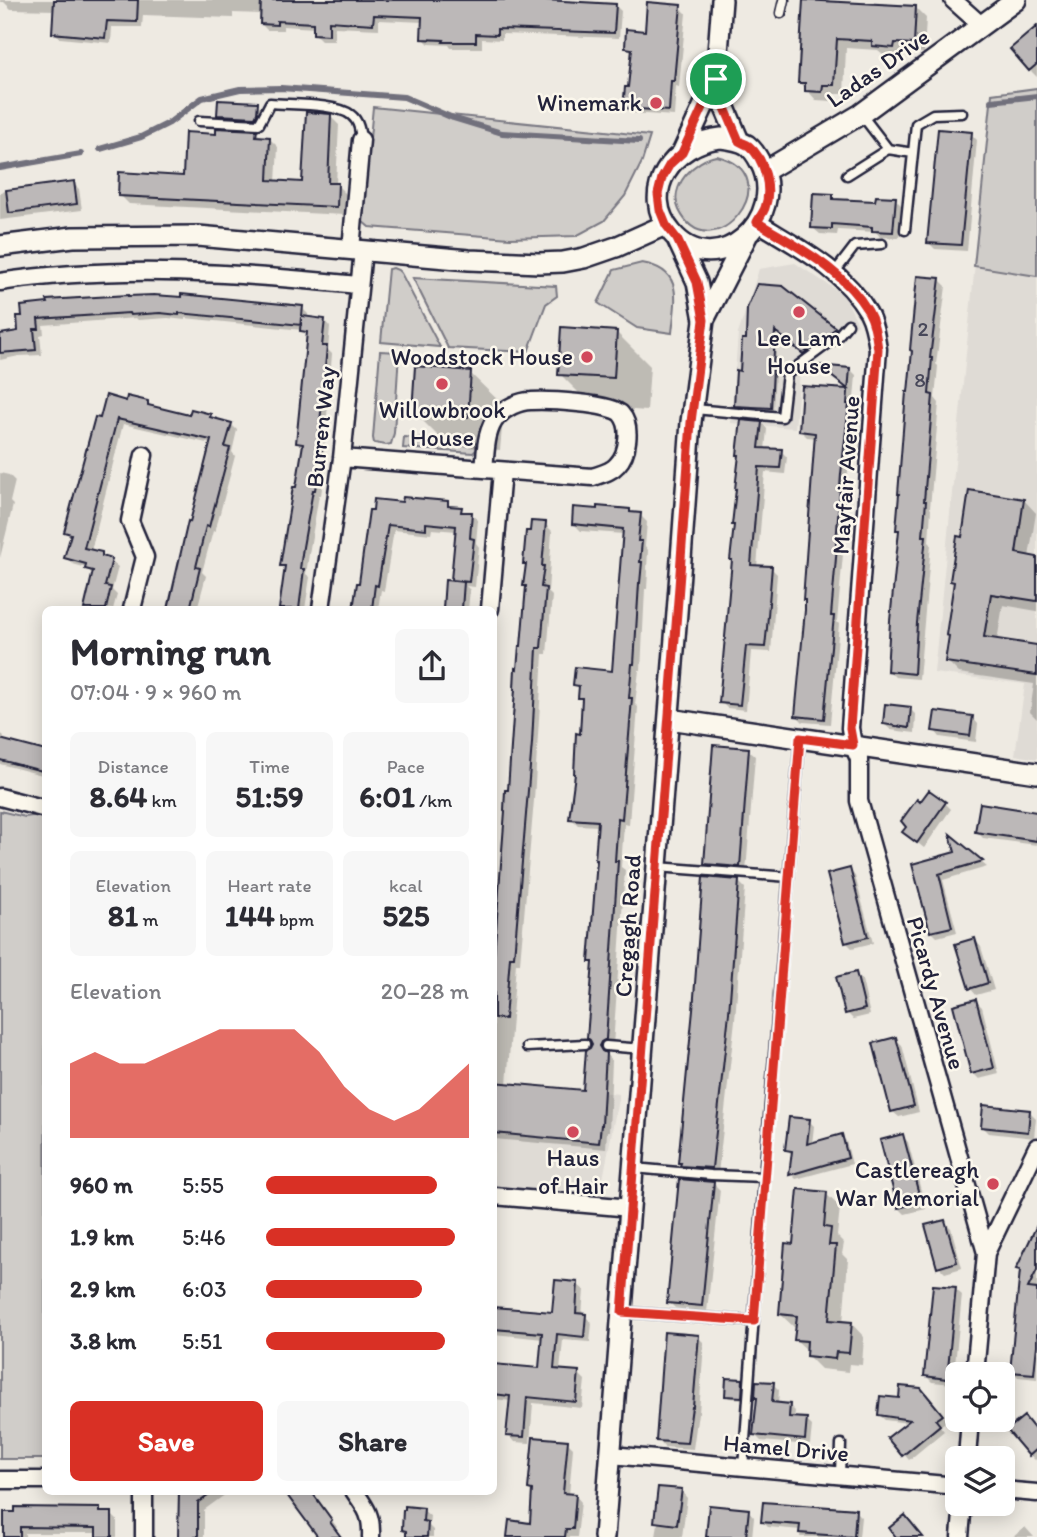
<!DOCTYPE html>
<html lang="en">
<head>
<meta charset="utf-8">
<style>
	:root { --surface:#fff; --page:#f7f7f7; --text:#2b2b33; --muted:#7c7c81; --accent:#d93025 }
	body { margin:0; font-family:Itim,sans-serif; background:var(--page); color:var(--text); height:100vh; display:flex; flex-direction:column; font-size:26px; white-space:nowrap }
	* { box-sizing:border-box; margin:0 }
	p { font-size:23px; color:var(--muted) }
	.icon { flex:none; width:38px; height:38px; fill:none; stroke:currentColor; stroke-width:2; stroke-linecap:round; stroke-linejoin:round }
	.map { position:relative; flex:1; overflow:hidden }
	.side { position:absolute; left:42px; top:606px; width:455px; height:889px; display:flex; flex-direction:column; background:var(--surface); border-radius:10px; box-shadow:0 4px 18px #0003 }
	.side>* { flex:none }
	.tools { position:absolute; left:945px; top:1362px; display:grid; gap:14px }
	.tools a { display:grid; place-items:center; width:70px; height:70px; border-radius:10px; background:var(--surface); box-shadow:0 4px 18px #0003; font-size:35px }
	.pin { position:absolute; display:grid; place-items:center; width:60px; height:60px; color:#fff; margin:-30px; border:4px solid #fff; border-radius:50%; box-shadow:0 2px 7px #0007 }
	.round { display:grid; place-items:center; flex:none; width:74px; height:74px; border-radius:10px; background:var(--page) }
	.summary { display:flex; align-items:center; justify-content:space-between; height:119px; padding:0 28px }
	h1 { font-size:38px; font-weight:800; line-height:52px }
	.stats { display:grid; grid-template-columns:repeat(3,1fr); gap:10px; height:119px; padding:7px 28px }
	.stats div { display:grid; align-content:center; border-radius:10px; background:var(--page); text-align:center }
	.stats b { font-size:30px; font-weight:800 }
	.stats small { font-size:19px; font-weight:400 }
	.stats p { font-size:19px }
	.chart { height:196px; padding:14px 28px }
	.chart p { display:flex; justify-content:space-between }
	.chart svg { width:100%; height:126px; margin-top:7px; fill:var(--accent); opacity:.7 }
	.button { display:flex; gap:14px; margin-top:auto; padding:14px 28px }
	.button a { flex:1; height:80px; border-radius:10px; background:var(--accent); color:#fff; font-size:28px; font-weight:800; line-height:80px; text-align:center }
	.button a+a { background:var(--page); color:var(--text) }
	ul { padding:0 28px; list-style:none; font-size:23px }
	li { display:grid; grid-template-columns:112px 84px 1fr; align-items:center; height:52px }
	li i { height:18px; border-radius:9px; background:var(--accent) }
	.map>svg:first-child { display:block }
	.built { fill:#dfdbd5 }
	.green { fill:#d0cdc9; stroke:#797882; stroke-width:2 }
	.shadow { fill:#0003 }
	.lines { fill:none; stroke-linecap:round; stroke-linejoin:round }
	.stream { stroke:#716f7c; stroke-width:6 }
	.building { fill:#bcb8b8; stroke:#22223b; stroke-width:2 }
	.service-casing { stroke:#22223b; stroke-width:13 }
	.minor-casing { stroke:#22223b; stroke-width:21 }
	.tertiary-casing { stroke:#22223b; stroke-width:24 }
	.service { stroke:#fbf7ec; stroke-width:8 }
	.minor { stroke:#fbf7ec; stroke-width:16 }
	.tertiary { stroke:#fbf7ec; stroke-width:19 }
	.route-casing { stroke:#fff; stroke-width:14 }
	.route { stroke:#d93025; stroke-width:9 }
	.poi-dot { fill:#d1495b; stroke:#fbf7ec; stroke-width:2.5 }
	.labels { text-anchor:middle; stroke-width:5; stroke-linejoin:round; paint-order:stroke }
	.number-label { font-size:21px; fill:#48485a }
	.street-label { font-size:24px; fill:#22223b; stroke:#fbf7ec }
	.poi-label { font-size:24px; fill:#22223b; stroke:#fbf7ec; text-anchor:end }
</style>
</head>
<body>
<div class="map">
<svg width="1037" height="1537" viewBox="0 0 1037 1537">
	<rect width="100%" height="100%" fill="#eeeae2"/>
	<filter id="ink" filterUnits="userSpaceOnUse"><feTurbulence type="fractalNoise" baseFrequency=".0143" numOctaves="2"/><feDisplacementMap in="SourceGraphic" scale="14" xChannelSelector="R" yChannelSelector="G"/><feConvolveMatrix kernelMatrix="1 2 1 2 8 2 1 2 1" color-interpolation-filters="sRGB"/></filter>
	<g filter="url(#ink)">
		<path class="built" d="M1037 88V759L1015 755 1025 684 934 673 992 94Z
			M795 263 844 295 858 324 800 373 795 428 731 423 738 334 759 269Z
			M494 1082 619 1094 603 1179 578 1193 498 1188 494 1184Z"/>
		<path class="green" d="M1037 88V276L974 266 992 94Z
			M373 107 615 132 650 136 642 162 625 196 604 221 576 236 510 238 369 227 362 221Z
			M717 156C793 175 711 275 679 210 668 186 695 159 717 156Z
			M642 263C685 270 675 301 672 333L637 328 598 303 614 270Z
			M393 268 398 270 401 273 440 347 381 342 388 269Z
			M413 278 556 286 557 296 546 304 528 352 448 348Z
			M380 351 399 352 394 433 391 444 386 445 374 443 373 438Z
			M404 437 476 443 477 449 473 453 403 448Z
			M0 811 25 817 46 814 45 1459H0Z"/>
		<path class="shadow" d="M0 0H486L615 5 621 11 619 38 502 34V40L482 39V48H451L449 45 429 44 423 38 424 22 379 20V29L335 27 334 40H321L315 34V28L283 26V30H267L261 24 262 14 233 13V18L143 15 142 27H112L111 43 60 38 54 32 55 10 11 9 4 2H0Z
			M804 2 916 8 926 18 924 53 904 52V57L884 55 878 50 846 48 844 94H832V101L816 100 800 82Z
			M680 7 686 13 679 87 676 86 674 116 631 113 625 107 629 89 633 54 627 48Z
			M1037 29V77L1030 70Z
			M257 104 260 107 258 119 221 117 219 115Z
			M330 116 339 125 336 184 346 194 345 215 129 204 120 195 184 178 218 136 256 132 262 138H269L278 147 276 182 304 183Z
			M971 134 977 140 967 251 935 249 929 243Z
			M73 183 79 189 82 210 0 220V192Z
			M833 196 837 201 877 203 895 199 901 205 899 238 880 237 876 232 838 230 837 235 820 234 813 228Z
			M939 279 946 286 936 364 938 366 935 398 939 403 930 508 931 509 929 542 931 544 919 679 895 677 889 671 901 531Z
			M782 287 837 332 807 355 777 331 773 410 738 408 736 405 747 341Z
			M23 307 302 308 308 314V319L324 320 330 327 328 350 332 354 324 452 327 455 321 495H319L309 554 306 574 310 577 305 609H281L287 570 282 565 304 449 298 443 308 336 302 330 185 318V320L168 318 138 320 136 318 43 325 44 334 40 335 42 355 19 356 0 360V336L20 332 24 317Z
			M617 333 650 366 647 411 593 407 560 374Z
			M850 369 856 375 853 410 854 412 847 481 843 554 837 622 839 624 830 724 803 722 797 716 807 610 817 438 807 437 801 431 804 388 851 391 826 371Z
			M470 373 504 406 500 450 447 445 414 412Z
			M128 403H148L152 408 190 417 210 415 214 420 231 424 237 430 232 452 235 456 215 532 213 531 202 572 206 576 197 609H169L211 444 123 424 91 551 102 554 118 567 112 590 117 595 113 609H85L94 576 87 568 73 564 66 557 72 537 66 532 101 421Z
			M762 423 767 429 765 450 781 451 787 457 785 474 765 472 757 567 771 568 777 574 771 652 751 651 746 710 727 708 721 702Z
			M0 473 9 475 15 481 10 502 13 505 0 558Z
			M1024 500 1036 513 1029 557 1037 559V611L1003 605 997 641 1037 646V719L1030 712 1034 684 959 673 947 661 956 584 952 580 964 539Z
			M447 503 453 508 461 509 465 514H471L478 520 476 543 479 547 475 587 466 586 470 590 468 609H445L456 583 452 579 457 531 432 529 431 534 394 530 384 591 381 590 378 609H355L361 585 371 512 404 504Z
			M629 511 633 515H640L647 522 645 546 648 550 647 569 648 571 647 589H645L641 670H639L635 704 638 707 630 810 629 825 624 824 621 867 625 870 613 1046 608 1048 606 1054 612 1061 609 1131H607L606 1149 494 1139V957H495L528 588 525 585 527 566 525 563 545 524 552 531 548 592 552 596 547 654H543L534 800 520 963H516L507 1085 585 1091 592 1049 595 966 591 962 599 861V826L578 825 571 818 582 736 584 701 580 697V690L575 684 613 673 624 534 581 531 574 524Z
			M910 709 916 715 915 733 891 730 884 724Z
			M972 717 978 724 976 742 940 737 934 730Z
			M0 733 4 736 2 742 46 753V776L0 764Z
			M748 750 755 756 746 872 712 870 706 863Z
			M945 803 951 809 924 848 904 832 921 804Z
			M1037 814V845L983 838 977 832Z
			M953 839 987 867 943 880 957 932 937 937 931 931 914 865 957 853Z
			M849 870 855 876 873 943 852 948 846 942Z
			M738 881 745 888 735 1020 718 1174 688 1171 680 1162Z
			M975 940 981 947 994 990 976 995 970 988Z
			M855 974 862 980 870 1015 853 1019 847 1013Z
			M976 1001 982 1007 999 1074 979 1079 973 1073Z
			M895 1039 902 1045 919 1112 899 1117 892 1111Z
			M1029 1111 1036 1118 1034 1138 989 1133 983 1127Z
			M809 1121 814 1126 812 1144 841 1136 846 1141 852 1164 796 1179 791 1174 793 1155 787 1150Z
			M902 1136 908 1142 926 1209 905 1214 899 1208Z
			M713 1183 720 1190 707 1312 675 1308 669 1302Z
			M826 1194 840 1207 837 1236 844 1243 842 1254 848 1260 843 1323H851L864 1337 862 1365 849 1364 848 1372 821 1369 808 1356V1351L796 1340 797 1328 794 1327 780 1314 794 1246Z
			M945 1222 951 1228 962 1268 945 1273 939 1267Z
			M1037 1231V1379L1018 1377 1012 1371 1021 1271 1018 1268Z
			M577 1284 584 1290 582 1316H585L592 1323 590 1342 563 1340 560 1371 578 1373 585 1380 582 1408 533 1403 530 1443 514 1442 508 1435 511 1401 494 1399V1365L541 1370 543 1339 494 1334V1308L554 1314Z
			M955 1289 962 1295 953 1384 932 1382 926 1376Z
			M698 1337 704 1343 699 1413H698L693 1449 664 1447 658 1440Z
			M742 1381 745 1384 744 1399 729 1398 727 1396Z
			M773 1384 779 1390 778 1404 789 1405 795 1411 794 1419 806 1420 812 1426 810 1445 761 1441 755 1435 758 1399 756 1398Z
			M927 1396 947 1421 940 1426 944 1431 909 1460 890 1438 908 1423 885 1420 879 1415 900 1400Z
			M1037 1433V1459L1035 1460 1030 1455Z
			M567 1442 573 1448 569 1495H575L581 1502 577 1537H509L531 1525 534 1492 530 1488Z
			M184 1491H230L204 1510V1537H180Z
			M286 1491H309L337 1527 335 1529 341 1537H320Z
			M681 1491 687 1498 682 1537H656L658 1523 655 1521Z
			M99 1510 104 1514H111L117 1520V1537H97V1533H25V1537H6V1514Z
			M423 1510 430 1516 429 1526 433 1530V1537H408V1534L404 1530Z
			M748 1510 754 1517 752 1537H707Z
			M855 1511 861 1517 859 1537H800L801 1530 768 1527 763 1522Z
			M1025 1527 1034 1537H1013Z"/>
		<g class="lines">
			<path class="stream" d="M991 101 1037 96
				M100 149 141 137 169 123 202 98 240 89 281 88 404 97 453 118 502 133 639 141
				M0 168 81 154"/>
		</g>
		<path class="building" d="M54 0H138L137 22 107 21 105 38 52 33Z
			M261 0H545L616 4 614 33 497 29V35L476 34V42H443L444 40 421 39 422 17 374 15 373 24 329 21V35L313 34V23L277 21V25L260 24Z
			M803 0 916 6 914 44 895 43 894 48 872 46V41L837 39 834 85H823L822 92 805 91V83H798Z
			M647 2 681 5 674 81H671L669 111 623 108 625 87H628L632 49 625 48 626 29 645 31Z
			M1037 26V64L1029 71 1010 49Z
			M218 100 258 102 257 113 255 117 217 115Z
			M306 112 331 114 328 183H338L337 207 118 196 119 172 183 176 185 132 216 134V128L257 130 256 136 270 137 268 180 302 182Z
			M938 129 972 132 961 245 927 243Z
			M74 181 77 204 9 213 6 190Z
			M813 193 833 194V199L875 201 876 196 896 197 893 232 872 231V227L832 224V229L811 228Z
			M917 276 940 278 930 358H932L929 394 933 395 924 501H926L923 536H926L917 623 914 674 887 671 890 621 899 530H896L899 494H898L906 392H908L912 351 910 350Z
			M757 284 783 286 836 328 803 354 775 331 771 408 734 406 736 370 740 371 742 339H746L747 308Z
			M181 294 303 306 302 316 325 319 322 346H327L318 446 322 447 315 490H313L303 547 300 569H304L299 609H279L285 566H280L293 487H296L303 444 296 443 307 332 300 331 301 317V325L179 313V315L160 313 130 315 129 313 38 319 39 329H34L36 350 0 353V334L18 331 17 316H22L21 306 48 303 47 300 128 295V296L154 295 181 297Z
			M561 327 617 331 614 378 558 375Z
			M817 365 850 368 847 404H849L841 474 836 545 837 546 831 616H834L824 719 795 716 805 610V600H803L815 433 799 431 802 386 848 389Z
			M415 366 471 371 468 417 412 412Z
			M106 395 126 401 127 396 148 401V405L189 415 191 409 211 414 210 417 232 423 225 447 230 448 209 527 206 526 196 567 200 568 190 609H168L188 521 190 522 211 440 117 419 84 548 102 552V556L112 559 105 586 111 587 106 609H84L93 571 85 569 86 564 64 558 71 534 64 532 95 417 100 418Z
			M741 420 762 422 759 448 782 449 780 468 759 467 751 565 772 566 767 628 765 647 746 646 740 705 719 703 732 560H730L734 525H732L736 489H735L739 455H737Z
			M969 490 1024 499 1016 553 1037 557V601L991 594 984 637 1037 645V675L945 662 949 636 946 635 954 582 950 581 957 536 962 537Z
			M403 497 448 501V506L462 507 461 512H472L470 538 474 539 469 582 451 580 456 526 426 523V529L388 525 378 586 375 585 372 609H353L357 583H359L369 510H373L374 499 402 502Z
			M597 506 630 509V512L641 513 638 541H642L640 562H642L640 583H639L634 664H632L629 698H632L625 785 622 819 618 818 615 861H618L606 1039 601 1042 599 1046 602 1051 606 1053 602 1125H601L599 1143 494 1133V1082L583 1090 586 1050 590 1048 592 1044 590 1040 587 1038 593 962H589L597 860H595L598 821 569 819 575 774H574L576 733 580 734 582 698H578L579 686 573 685 575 667 612 671 623 529 572 524 573 507 597 509Z
			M531 521 546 522 542 566H544L541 587 546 588 541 648H537L532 743 514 957H510L505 1019 494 1018V956L505 811 504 810 505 790H508L515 689H514L515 668 517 669 519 646H521L526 586H523L526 564H523L526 531H530Z
			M445 580 464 582 462 609H443Z
			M885 704 911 707 909 728 883 724Z
			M935 711 973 716 970 736 932 731Z
			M0 739 46 751V772L0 760Z
			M713 745 749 748 740 867 704 864Z
			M929 790 946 802 917 843 902 832 906 827 901 821 917 799 920 802Z
			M980 803 1037 812V841L975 832Z
			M950 834 983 861 939 874 952 927 930 932 912 864 955 852Z
			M850 868 868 937 845 943 827 874Z
			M703 877 739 880 729 1013 712 1168 680 1166 681 1163H678L693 1010Z
			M975 938 988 983 969 989 955 944Z
			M856 972 865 1009 845 1014 836 977Z
			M976 999 994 1068 971 1074 953 1005Z
			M896 1037 914 1106 891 1112 873 1043Z
			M983 1105 1030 1110 1028 1132 981 1127Z
			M789 1117 810 1119 807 1144 842 1134 848 1158 789 1175 792 1151 785 1150Z
			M903 1134 921 1202 898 1208 880 1140Z
			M679 1179 714 1182 702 1306 667 1303Z
			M798 1189 827 1192 824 1227 831 1228 829 1245H836L829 1320 852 1322 849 1353 836 1352 835 1359 806 1356 807 1341 794 1340 797 1316 779 1314 785 1243 793 1244Z
			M945 1220 957 1262 937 1268 925 1225Z
			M1037 1225V1270L1028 1288 1037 1289V1345L1034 1374 1010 1372 1020 1270 1016 1269Z
			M555 1280 578 1282 576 1313 586 1314 584 1337 557 1334 554 1369 579 1371 576 1402 527 1397 524 1437 506 1436 510 1396 494 1394V1364L539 1368 542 1333 494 1329V1307L552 1312Z
			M933 1285 956 1287 947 1379 924 1376Z
			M664 1332 699 1335 693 1407H692L687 1443 656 1441Z
			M726 1378 743 1379 742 1397 725 1396Z
			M756 1381 774 1382 772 1402 790 1404 789 1417 807 1418 805 1440 753 1435 757 1398H755Z
			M900 1386 921 1388 943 1415 936 1420 940 1425 902 1456 887 1438 910 1420 878 1415 880 1396 899 1398Z
			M1024 1416 1037 1432V1449L1029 1456 1007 1430Z
			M533 1437 568 1440 563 1493 576 1494 573 1529H566L565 1537H507L509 1520 530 1523 532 1490 528 1489Z
			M658 1487 682 1489 677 1525 654 1522Z
			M179 1491H215L198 1503V1537H178Z
			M284 1491H311L332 1520 330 1522 341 1537H318Z
			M763 1502 856 1509 854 1537 799 1533 800 1525 761 1522Z
			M709 1505 749 1509 746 1537H706Z
			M405 1506 424 1508 423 1521 428 1522 427 1537H406V1531L402 1530 403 1510H405Z
			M15 1507 100 1508V1512H112V1537H96V1528L20 1527V1537H4V1512H15Z
			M905 1515 923 1537H896L889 1528Z"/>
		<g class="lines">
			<defs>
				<path id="service" d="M781 13 784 0
					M861 114 888 149 913 153
					M199 121 259 124 270 103C289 105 337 103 351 115 359 121 360 131 361 140
					M847 175 888 149
					M905 230 916 124 933 114 962 113
					M835 272 855 246 882 244
					M694 409 782 417 787 374 837 337 848 324
					M657 867 789 877
					M606 1046 643 1049
					M527 1047 585 1044
					M634 1168 711 1175 764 1177
					M622 1312 754 1321
					M743 1468 764 1177 800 738
					M840 1475 841 1444"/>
				<path id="minor" d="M953 0 981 25
					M757 222C797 247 843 269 868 312 874 323 876 336 878 349L850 728 853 745 859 759V801L986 1253
					M351 249 361 140
					M0 282C119 264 239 273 358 285
					M342 458 484 469 593 477C601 474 611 472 617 465 628 454 632 426 621 414 612 403 546 400 531 401 519 401 505 408 497 417 485 431 486 452 484 469
					M132 609 145 557 130 521 144 455
					M321 609 342 458 363 250
					M490 609 502 471
					M0 797 46 809
					M494 1196 631 1208
					M975 1374 986 1253 1037 1147
					M611 1455 957 1486
					M967 1458 970 1419
					M0 1480H46
					M1003 1490 1037 1493
					M144 1491V1537
					M354 1491C366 1508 372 1515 371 1537
					M960 1537 963 1503"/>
				<path id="tertiary" d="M722 0 716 79 725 108 739 141
					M721 138C730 139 739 140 747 145 752 149 757 156 760 162 790 218 716 285 672 233 637 192 674 142 721 138Z
					M682 153 716 79
					M765 171 861 114 1016 0
					M0 246 73 237 198 236 469 260 539 263 563 262 584 258 616 247 665 225
					M704 320 747 236
					M669 719 1037 773
					M604 1537 678 600 691 422 704 320 697 282 677 239"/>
			</defs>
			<use href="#service" class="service-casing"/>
			<use href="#minor" class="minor-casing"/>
			<use href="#tertiary" class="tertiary-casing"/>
			<use href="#service" class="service"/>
			<use href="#minor" class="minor"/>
			<use href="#tertiary" class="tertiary"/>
		</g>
	</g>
	<g class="lines" filter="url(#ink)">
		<defs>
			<path id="route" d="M716 79 725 108 739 141C742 143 746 144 749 146 765 159 772 189 765 208 763 213 759 218 757 222 797 247 843 269 868 311 875 323 876 336 878 349L850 728 853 745 800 738 754 1321 622 1312 678 600 691 422 704 320 697 282 677 239 666 225 660 210 658 194 662 178 670 164 682 153Z"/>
		</defs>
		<use href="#route" class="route-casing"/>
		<use href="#route" class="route"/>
	</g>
	<g class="poi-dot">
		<circle cx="656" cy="103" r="7"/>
		<circle cx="799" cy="312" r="7"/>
		<circle cx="587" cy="357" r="7"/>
		<circle cx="442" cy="384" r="7"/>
		<circle cx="573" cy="1132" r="7"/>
		<circle cx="993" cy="1184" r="7"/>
	</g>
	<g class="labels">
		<g class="number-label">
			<text x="923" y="336">2</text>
			<text x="920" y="387">8</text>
		</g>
		<g class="street-label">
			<text transform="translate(878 68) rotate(-35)" y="8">Ladas Drive</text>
			<text transform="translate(321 427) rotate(-84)" y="8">Burren Way</text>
			<text transform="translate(846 475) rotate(-86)" y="8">Mayfair Avenue</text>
			<text transform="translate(628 926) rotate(-86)" y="8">Cregagh Road</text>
			<text transform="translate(936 993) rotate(74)" y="8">Picardy Avenue</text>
			<text transform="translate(786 1448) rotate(5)" y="8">Hamel Drive</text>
		</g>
		<g class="poi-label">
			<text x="642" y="111">Winemark</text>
			<text x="799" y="346" text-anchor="middle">Lee Lam<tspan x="799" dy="28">House</tspan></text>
			<text x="573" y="365">Woodstock House</text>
			<text x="442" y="418" text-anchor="middle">Willowbrook<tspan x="442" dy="28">House</tspan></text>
			<text x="573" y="1166" text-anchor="middle">Haus<tspan x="573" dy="28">of Hair</tspan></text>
			<text x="979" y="1178">Castlereagh<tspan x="979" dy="28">War Memorial</tspan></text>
		</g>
	</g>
</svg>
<div class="tools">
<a><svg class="icon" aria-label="locate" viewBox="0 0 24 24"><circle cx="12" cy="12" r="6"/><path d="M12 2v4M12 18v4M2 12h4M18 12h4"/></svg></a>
<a><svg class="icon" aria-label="layers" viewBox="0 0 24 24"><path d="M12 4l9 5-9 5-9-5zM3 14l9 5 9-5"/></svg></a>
</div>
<div class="pin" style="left:716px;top:79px;background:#1e9e55"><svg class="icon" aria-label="arrive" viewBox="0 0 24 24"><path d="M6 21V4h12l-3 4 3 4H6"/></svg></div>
<section class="side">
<div class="summary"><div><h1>Morning run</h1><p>07:04 · 9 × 960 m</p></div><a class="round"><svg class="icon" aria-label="share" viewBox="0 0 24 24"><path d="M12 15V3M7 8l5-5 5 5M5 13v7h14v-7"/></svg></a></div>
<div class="stats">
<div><p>Distance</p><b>8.64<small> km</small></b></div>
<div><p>Time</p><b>51:59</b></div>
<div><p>Pace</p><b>6:01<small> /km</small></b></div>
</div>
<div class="stats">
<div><p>Elevation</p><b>81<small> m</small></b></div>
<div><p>Heart rate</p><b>144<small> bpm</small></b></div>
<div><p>kcal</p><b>525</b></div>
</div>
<div class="chart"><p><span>Elevation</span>20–28 m</p>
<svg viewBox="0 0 160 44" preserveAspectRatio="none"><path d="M0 44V18L10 14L20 18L30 18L40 14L50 10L60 6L70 6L80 6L90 6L100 14L110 26L120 34L130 38L140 34L150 26L160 18V44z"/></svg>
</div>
<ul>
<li><b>960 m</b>5:55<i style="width:84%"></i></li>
<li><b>1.9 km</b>5:46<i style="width:93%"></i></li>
<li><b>2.9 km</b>6:03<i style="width:77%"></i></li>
<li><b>3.8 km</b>5:51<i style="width:88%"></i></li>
</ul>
<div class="button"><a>Save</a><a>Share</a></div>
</section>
</div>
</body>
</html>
